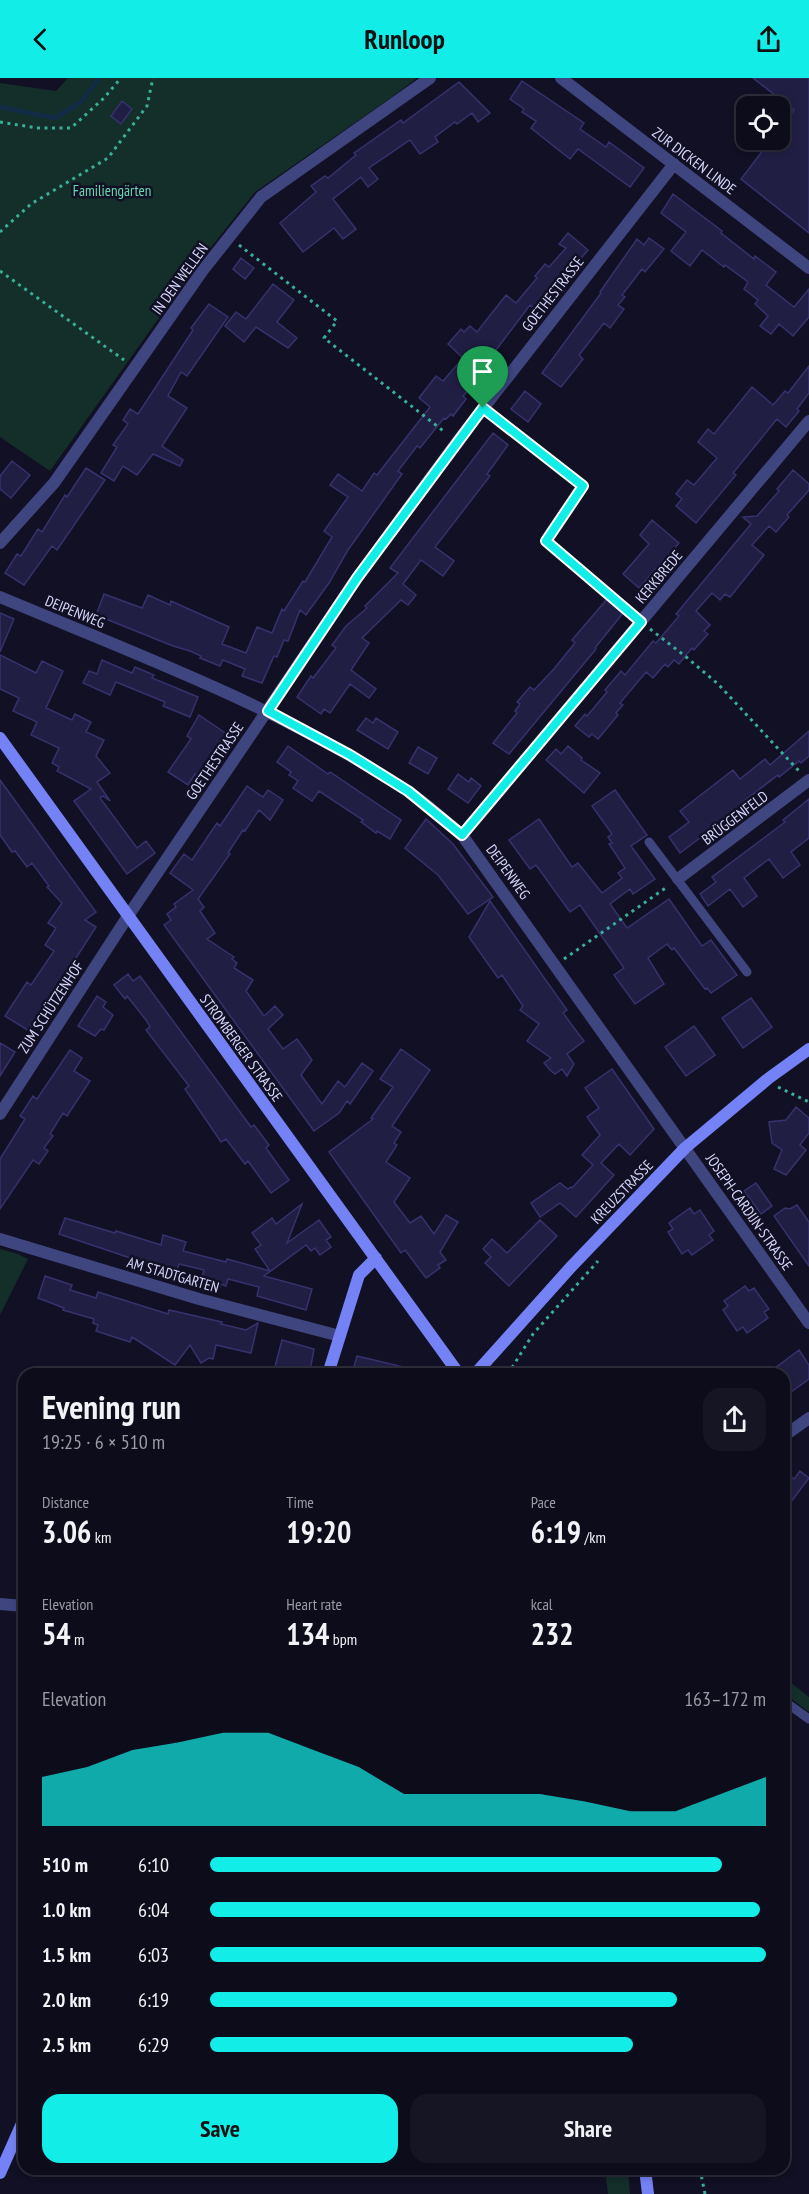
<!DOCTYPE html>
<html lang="en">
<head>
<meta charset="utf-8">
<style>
	:root { --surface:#0d0c1b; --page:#161524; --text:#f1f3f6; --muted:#9a9ba3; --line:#2d2c3a; --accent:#12ede7 }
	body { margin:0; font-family:"PT Sans Narrow",sans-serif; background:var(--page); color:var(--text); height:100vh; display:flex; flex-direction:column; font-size:22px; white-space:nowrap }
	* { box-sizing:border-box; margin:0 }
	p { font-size:20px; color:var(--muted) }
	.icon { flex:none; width:33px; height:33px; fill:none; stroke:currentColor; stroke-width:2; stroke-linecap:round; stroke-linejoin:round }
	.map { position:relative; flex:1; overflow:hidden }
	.side { position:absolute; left:18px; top:1290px; width:772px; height:807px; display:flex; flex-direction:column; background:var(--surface); border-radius:18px; box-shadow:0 3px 9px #0003,0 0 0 2px var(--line) }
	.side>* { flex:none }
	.controls { position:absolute; left:736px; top:18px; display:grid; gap:12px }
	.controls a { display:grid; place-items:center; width:54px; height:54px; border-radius:12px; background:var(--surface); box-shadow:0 3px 9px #0003,0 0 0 2px var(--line); font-size:30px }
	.pin { position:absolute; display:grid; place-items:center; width:51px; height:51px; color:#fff; margin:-62px -26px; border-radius:50% 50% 50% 0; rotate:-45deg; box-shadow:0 0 6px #0007 }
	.pin .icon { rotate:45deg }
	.round { display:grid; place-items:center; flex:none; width:63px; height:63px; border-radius:18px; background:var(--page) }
	.headline { display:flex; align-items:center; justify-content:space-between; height:102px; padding:0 24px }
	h1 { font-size:33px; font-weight:600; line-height:45px }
	.metrics { display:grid; grid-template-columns:repeat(3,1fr); gap:9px; height:102px; padding:6px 24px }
	.metrics div { display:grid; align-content:center }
	.metrics b { font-size:30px; font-weight:600 }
	.metrics small { font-size:16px; font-weight:400 }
	.metrics p { font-size:16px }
	.chart { height:168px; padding:12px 24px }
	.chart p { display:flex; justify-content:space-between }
	.chart svg { width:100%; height:108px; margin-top:6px; fill:var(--accent); opacity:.7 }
	.button { display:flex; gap:12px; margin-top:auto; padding:12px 24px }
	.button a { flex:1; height:69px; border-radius:18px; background:var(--accent); color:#111; font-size:24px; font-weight:600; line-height:69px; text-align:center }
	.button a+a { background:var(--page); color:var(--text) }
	ul { padding:0 24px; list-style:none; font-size:20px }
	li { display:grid; grid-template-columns:96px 72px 1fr; align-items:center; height:45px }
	li i { height:15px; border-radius:8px; background:var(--accent) }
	header { display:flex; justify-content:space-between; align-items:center; height:78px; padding:0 24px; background:var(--accent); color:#111; font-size:27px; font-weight:600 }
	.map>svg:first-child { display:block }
	.green { fill:#142e29 }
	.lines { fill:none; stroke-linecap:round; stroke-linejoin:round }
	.stream { stroke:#122c47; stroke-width:4.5 }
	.building { fill:#211e44; stroke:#36326e; stroke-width:1.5 }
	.path { stroke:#39ae98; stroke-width:3; stroke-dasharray:3 4.5; stroke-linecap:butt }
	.lane { stroke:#3f457f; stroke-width:9 }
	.street { stroke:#3f457f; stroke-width:12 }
	.secondary { stroke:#7582f5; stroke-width:12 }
	.route-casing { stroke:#fff; stroke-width:12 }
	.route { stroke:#12ede7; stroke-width:8 }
	.labels { text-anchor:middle; stroke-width:5; stroke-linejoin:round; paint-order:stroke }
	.street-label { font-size:15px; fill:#d7d7fc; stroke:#111024 }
	.park-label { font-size:15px; fill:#68d7ad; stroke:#111024 }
</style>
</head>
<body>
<header><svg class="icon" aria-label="back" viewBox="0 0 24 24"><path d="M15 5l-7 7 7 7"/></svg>Runloop<svg class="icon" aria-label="share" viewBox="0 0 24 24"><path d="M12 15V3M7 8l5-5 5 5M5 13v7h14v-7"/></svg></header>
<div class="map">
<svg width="809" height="2116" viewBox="0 0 809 2116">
	<rect width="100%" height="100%" fill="#111024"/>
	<path class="green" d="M68 0H417L392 19 255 114 196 188 50 393 0 359V5L56 13Z
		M0 1171 18 1176 28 1181 0 1237Z
		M785 1600 809 1619V1634L785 1616Z
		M605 2091H628L630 2116H608Z"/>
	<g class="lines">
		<path class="stream" d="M0 29 55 40 81 24 99 0"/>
	</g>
	<path class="building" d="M753 0H809V155L741 101 771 62H780V50L794 32Z
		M522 3 584 45 580 51 606 69 609 64 644 90 630 109 578 71 570 81 531 50 536 43 522 34 524 31 510 21Z
		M459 4 490 35 478 44 472 35 457 46 455 44 435 59 438 64 420 76 410 62 369 90 378 101 368 109 361 99 333 121 356 151 343 161 334 150 303 174 280 145 316 114 311 108 325 98 328 100 356 77 354 75 401 42 403 45Z
		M122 23 132 31 121 46 111 38Z
		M673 116 722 153 721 155 754 181 755 178 776 194 766 207 794 229 809 211V239L793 258 779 246 771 256 760 248 768 238 755 226 758 222 744 211 748 204 725 187 724 189 702 172 690 188 671 173 686 154 661 135Z
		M568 155 588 172 537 233 530 227 481 292 484 295 463 318 466 321 453 338 451 336 446 341 444 340 420 370 417 368 398 393 402 396 348 472 329 505 306 537 300 532 288 563 284 562 277 579 274 578 262 605 242 598 245 591 223 582 220 588 200 580 201 578 190 573 173 568 96 537 104 516 142 530 148 517 170 527 171 523 229 549 222 566 246 575 257 549 272 555 282 531 284 533 303 503 305 504 332 459 324 453 348 419 330 407 338 396 362 413 374 395 377 397 430 329 419 320 436 298 443 303 463 280 448 266 461 251 464 254 470 248 477 254 506 217 516 225 537 200 535 198 545 186 549 189 566 170 559 166Z
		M649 160 664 171 645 194 642 191 622 217 625 219 618 227 624 231 610 250 604 245 579 277 583 281 561 309 542 295 601 215 600 214 637 161 644 167Z
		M241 180 254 190 245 201 233 191Z
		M273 206 294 222 277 244 297 260 288 270 256 249 244 264 225 248 236 234 246 241Z
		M209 226 228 239 187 298 181 294 168 318 187 330 162 368 183 382 180 388 153 376 137 397 123 388 114 403 101 395 117 369 113 367 128 346 123 342 130 331 138 336 193 252 191 250Z
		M809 288V315L797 331 799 333 786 349 777 341 733 395 736 397 696 445 676 428 682 421 676 416 687 402 694 407 717 380 698 364 708 351 714 356 752 309 773 327 785 313 788 315Z
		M525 313 541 326 528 344 511 331Z
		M493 355 508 367 487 396 490 398 435 469 454 483 443 498 421 482 403 506 416 517 408 527 401 522 362 560 369 565 351 592 376 611 369 620 350 606 330 635 324 631 321 636 297 619 311 598 313 600 336 570 332 567 346 548 367 530 365 528 398 495 390 490Z
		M12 383 30 397 11 420 0 411V398Z
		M86 390 105 402 57 472 52 468 24 507 5 495 17 476 21 478 38 451 42 454 65 417 67 419Z
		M793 392 809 406V412L787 437 789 439 776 454 769 448 752 467 764 477 730 519 725 516 720 522 712 515 696 533 710 547 704 553 708 556 694 572 692 570 679 586 674 582 668 589 665 586 653 600 646 594 620 625 623 627 616 635 618 637 598 661 592 656 589 659 575 648 585 636 587 638 607 614 605 612 621 593 625 597 653 563 656 565 679 538 676 536 751 446 743 439 757 438 779 413 777 411Z
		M652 442 679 465 639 510 623 496 649 466 640 457Z
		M607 521 623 535 595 570 596 571 509 676 493 665 517 635 515 633 520 626 517 624 530 609 534 612 553 592 575 565 572 562Z
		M0 535 14 541 0 574Z
		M0 577 36 595 42 583 63 593 46 630 72 642 75 636 91 644 86 654 104 662 96 678 110 695 97 704 110 723 103 718 100 720 137 770 146 763 155 775 127 796 74 723 91 711 57 693 59 689 52 685 59 670 31 657 37 644 13 633 19 620 0 611Z
		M102 582 132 595 135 589 154 597 152 600 198 619 190 639 163 628 165 624 116 604 110 617 83 605 89 593 97 596Z
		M199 637 234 661 205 703 195 696 188 707 168 694 191 661 187 658Z
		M366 640 373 645 376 640 398 654 388 671 357 652Z
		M809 653V678L801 685 799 683 779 699 778 697 744 723 746 725 680 775 669 759 689 744 680 733 733 692 740 701 765 681 770 687Z
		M288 668 328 696 330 694 401 742 390 761 377 753 376 755 361 744 363 742 319 713 312 723 293 710 298 703 289 697 291 694 277 684Z
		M568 668 582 680 581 682 600 695 584 715 546 682 556 671 561 676Z
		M418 669 437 680 428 696 409 685Z
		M458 696 469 704 471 700 481 708 468 725 448 711Z
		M0 702 96 834 85 842 96 849 63 900 66 907H59L29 953 5 938 27 904 31 907 54 873 45 867 56 850 48 845 62 825 47 809 49 808 32 785 27 789 15 773 12 774 0 757Z
		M247 708 263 719 268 712 283 722 270 742 259 732 245 753 243 752 228 775 230 776 198 821 204 829 200 833 215 855 207 861 234 879 232 881 237 885 234 890 253 902 246 913 264 938 275 928 283 937 268 951 283 971 297 961 312 982 301 997 322 1026 338 1003 345 1009 362 985 373 993 350 1026 347 1023 339 1035 314 1053 164 847 171 842 167 836 176 829 174 826 193 812 170 795 184 776 192 782 217 745 220 748Z
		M615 712 647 757 631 768 655 801 633 816 630 811 610 826 627 850 669 821 702 868 711 862 737 897 711 915 707 910 705 911 674 870 672 872 667 866 648 880 664 906 635 926 614 897 624 890 580 827 570 834 536 787 530 791 509 762 539 741 572 789 578 785 602 815 622 800 618 795 625 790 609 766 612 765 608 759 612 756 592 728Z
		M809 721V760L791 774 800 787 783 800 769 781 744 800 757 818 743 829 730 811 708 828 700 816 716 804 712 799 785 744 783 742Z
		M426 741 453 766 493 819 468 836 438 797 405 770Z
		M490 823 567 932 563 935 584 963 567 976 574 986 567 998 562 991 555 996 550 992 544 985 551 980 527 963 539 946 520 932 523 928 502 897 498 900 469 859Z
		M128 896 133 903 140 898 251 1049 254 1047 269 1067 266 1070 289 1102 271 1115 248 1083 245 1086 226 1061 221 1064 185 1011 189 1008 146 952 150 949 146 942 127 918 125 921 114 907Z
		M97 918 106 924 103 929 113 937 104 952 101 951 95 958 78 948Z
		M751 920 772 949 743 970 722 940Z
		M694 948 715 977 686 998 665 969Z
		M0 965 15 974 0 998Z
		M401 971 430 992 392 1048 401 1054 394 1065 397 1067 386 1084 410 1100 394 1124 410 1145 421 1138 434 1156 446 1137 458 1144 440 1174 446 1182 438 1187 440 1190 426 1200 405 1172 401 1175 329 1074 373 1041 371 1040 393 1009 380 1001Z
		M70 972 82 980 74 993 90 1003 67 1038 63 1035 50 1056 53 1058 44 1070 48 1073 39 1086 33 1082 0 1131V1081L25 1041 20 1038 33 1018 37 1021Z
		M612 991 654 1051 630 1077 619 1066 601 1085 614 1097 576 1139 560 1125 540 1139 531 1125 560 1105 568 1111 571 1109 572 1110 593 1087 582 1077 600 1057 587 1039 599 1030 585 1010Z
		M796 1029 809 1040V1055L800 1067 806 1072 786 1097 774 1091 782 1072 772 1065 769 1044 786 1042Z
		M756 1105 772 1128 761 1136 744 1113Z
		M302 1126 287 1165 319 1142 331 1159 326 1162 331 1169 320 1177 315 1170 311 1173 306 1167 264 1198 312 1211 306 1232 257 1218 259 1209 228 1201 226 1208 221 1206 220 1209 201 1204 204 1192 179 1186 177 1192 155 1185 154 1188 59 1156 65 1140 115 1155 116 1153 161 1167 163 1157 186 1164 183 1173 226 1184 227 1181 270 1193 255 1171 261 1167 252 1155 272 1140 276 1146Z
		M797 1127 809 1144V1188L774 1138 785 1130 790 1131Z
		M690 1130 694 1136 700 1132 714 1153 709 1157 713 1162 692 1177 688 1172 682 1176 668 1154 673 1151 669 1145Z
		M540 1142 557 1158 509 1208 485 1185 491 1179 483 1171 492 1161 507 1175Z
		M45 1198 72 1207 70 1212 96 1220 98 1214 168 1236 169 1232 222 1244 221 1246 246 1252 258 1245 251 1275 216 1267 213 1281 209 1280 201 1285 190 1267 175 1287 132 1259 130 1264 96 1253 98 1247 93 1245 94 1241 63 1232 64 1230 38 1220Z
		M745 1208 749 1213 754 1210 769 1231 764 1234 768 1240 747 1255 743 1249 737 1253 723 1232 728 1228 724 1223Z
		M282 1262 314 1271 310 1293 308 1296H273Z
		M799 1272 809 1287V1301L791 1314 784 1305V1296H767Z
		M357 1278 412 1291 411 1296H352Z
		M784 1393 794 1401 800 1393 809 1400 784 1433Z"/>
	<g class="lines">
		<path class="path" d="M0 44 37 50H71L104 20 121 0
			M0 154 31 126 108 80 147 28 153 0
			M239 167 337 243 324 260 446 355
			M0 193 124 282
			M495 338 583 408 546 463 631 535
			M650 551 685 578 718 606 799 693
			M564 881 667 809
			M778 1009 809 1024
			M508 1296 533 1256 598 1183
			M700 2091 705 2116"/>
		<path class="lane" d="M649 764 747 894
			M784 1623 809 1641"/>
		<path class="street" d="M561 0 809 190
			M0 465 54 405 203 192 261 119 430 0
			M0 519C138 577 280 629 406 712 426 725 444 742 462 757L809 1245
			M462 757 809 343
			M678 801 809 702
			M0 1036 128 838 357 500 457 364 674 86
			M0 1161 199 1221 340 1258
			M784 1358 809 1340
			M0 1526 24 1528"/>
		<path class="secondary" d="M0 660 459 1296
			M328 1296 359 1197 376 1180
			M475 1296 570 1190 685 1070 769 1000 809 971
			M645 2091 648 2116
			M0 2095 24 2041"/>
	</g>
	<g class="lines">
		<defs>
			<path id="route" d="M483 330 583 408 546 463 641 544 462 757 408 713 350 677 268 633 357 500Z"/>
		</defs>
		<use href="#route" class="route-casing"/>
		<use href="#route" class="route"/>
	</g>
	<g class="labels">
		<g class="street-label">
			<text transform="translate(694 83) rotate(37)" y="5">ZUR DICKEN LINDE</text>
			<text transform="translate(180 201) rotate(-54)" y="5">IN DEN WELLEN</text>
			<text transform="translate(553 216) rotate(-52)" y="5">GOETHESTRASSE</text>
			<text transform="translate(659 499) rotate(-50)" y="5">KERKBREDE</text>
			<text transform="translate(75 534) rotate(22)" y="5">DEIPENWEG</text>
			<text transform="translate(215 683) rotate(-56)" y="5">GOETHESTRASSE</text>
			<text transform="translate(735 740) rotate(-37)" y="5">BRÜGGENFELD</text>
			<text transform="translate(508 794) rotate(54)" y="5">DEIPENWEG</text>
			<text transform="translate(51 929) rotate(-57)" y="5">ZUM SCHÜTZENHOF</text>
			<text transform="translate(241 970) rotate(54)" y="5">STROMBERGER STRASSE</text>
			<text transform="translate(622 1114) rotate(-46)" y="5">KREUZSTRASSE</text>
			<text transform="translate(749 1134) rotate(55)" y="5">JOSEPH-CARDIJN-STRASSE</text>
			<text transform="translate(173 1197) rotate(16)" y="5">AM STADTGARTEN</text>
		</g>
		<g class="park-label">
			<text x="112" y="118">Familiengärten</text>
		</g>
	</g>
</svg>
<div class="controls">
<a><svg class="icon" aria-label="locate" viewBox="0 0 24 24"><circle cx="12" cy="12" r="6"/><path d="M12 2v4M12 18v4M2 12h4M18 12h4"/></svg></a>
</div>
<div class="pin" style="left:483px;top:330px;background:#1e9e55"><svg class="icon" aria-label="arrive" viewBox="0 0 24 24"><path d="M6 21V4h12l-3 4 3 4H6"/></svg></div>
<section class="side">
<div class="headline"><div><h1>Evening run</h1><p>19:25 · 6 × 510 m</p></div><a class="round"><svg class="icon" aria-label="share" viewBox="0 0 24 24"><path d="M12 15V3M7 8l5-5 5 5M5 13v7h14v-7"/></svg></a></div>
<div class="metrics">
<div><p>Distance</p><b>3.06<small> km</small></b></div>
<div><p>Time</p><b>19:20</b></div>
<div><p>Pace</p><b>6:19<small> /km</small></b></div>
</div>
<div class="metrics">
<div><p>Elevation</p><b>54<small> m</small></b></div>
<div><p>Heart rate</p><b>134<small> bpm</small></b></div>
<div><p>kcal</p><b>232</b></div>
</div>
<div class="chart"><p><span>Elevation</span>163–172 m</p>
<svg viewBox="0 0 160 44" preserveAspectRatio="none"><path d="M0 44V24L10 20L20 13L30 10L40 6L50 6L60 13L70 20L80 31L90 31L100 31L110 31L120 34L130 38L140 38L150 31L160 24V44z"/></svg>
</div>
<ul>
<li><b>510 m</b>6:10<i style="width:92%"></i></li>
<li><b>1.0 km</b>6:04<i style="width:99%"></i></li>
<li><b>1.5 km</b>6:03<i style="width:100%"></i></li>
<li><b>2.0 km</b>6:19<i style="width:84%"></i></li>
<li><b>2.5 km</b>6:29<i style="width:76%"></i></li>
</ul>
<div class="button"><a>Save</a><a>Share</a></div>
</section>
</div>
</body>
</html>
